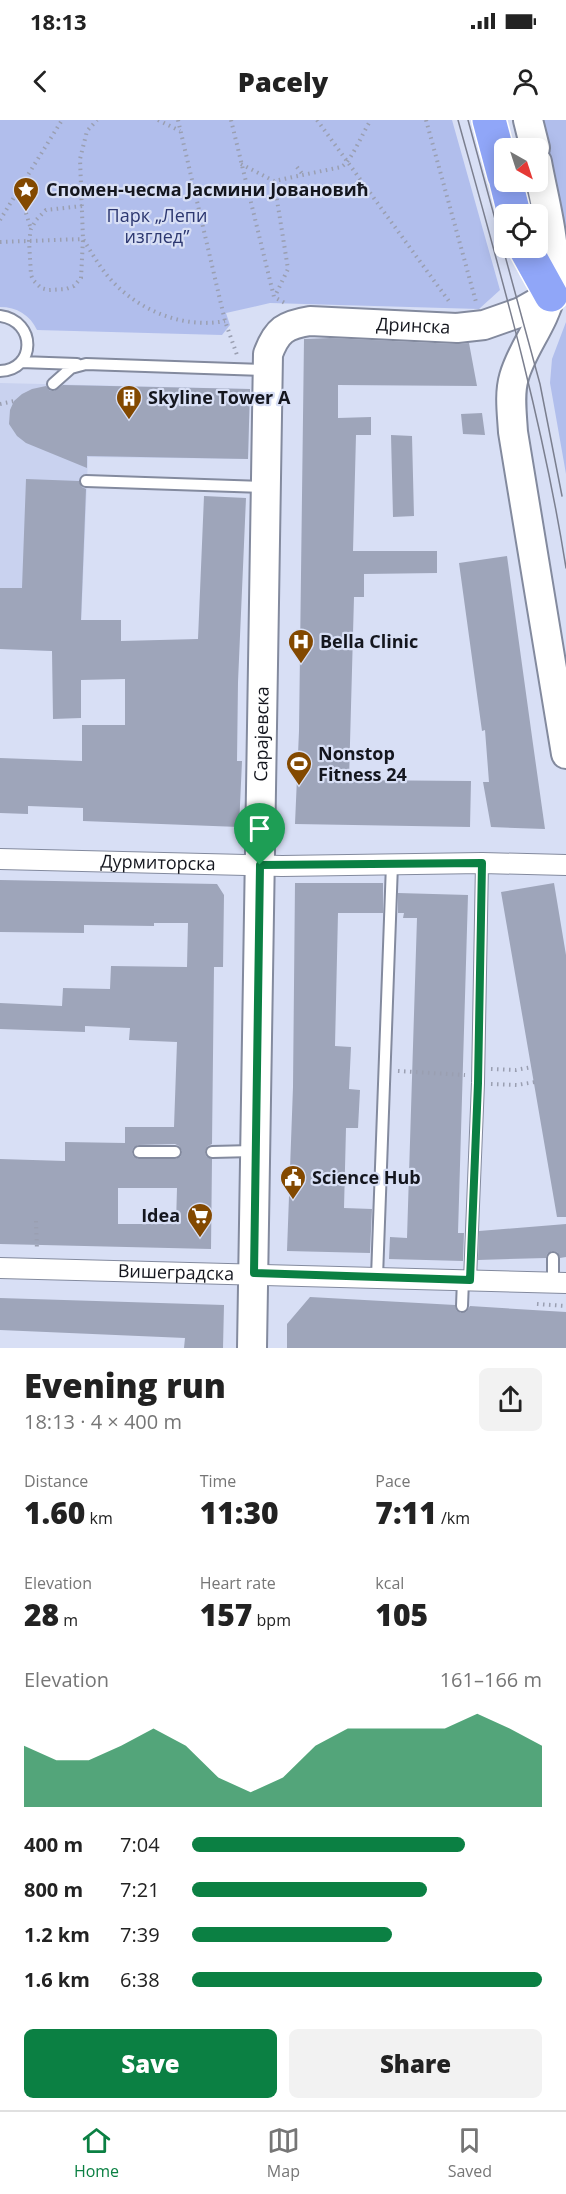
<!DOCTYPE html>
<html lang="en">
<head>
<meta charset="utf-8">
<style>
	:root { --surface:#fff; --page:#f2f2f2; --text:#222; --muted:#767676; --line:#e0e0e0; --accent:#0b8043 }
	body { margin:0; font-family:"Open Sans",sans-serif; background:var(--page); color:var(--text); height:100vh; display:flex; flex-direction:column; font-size:22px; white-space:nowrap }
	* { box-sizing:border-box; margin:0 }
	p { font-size:20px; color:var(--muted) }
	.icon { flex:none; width:33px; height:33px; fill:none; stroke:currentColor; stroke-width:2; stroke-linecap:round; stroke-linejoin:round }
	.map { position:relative; height:1228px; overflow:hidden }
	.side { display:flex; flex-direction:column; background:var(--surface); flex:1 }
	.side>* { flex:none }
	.needle { width:39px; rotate:141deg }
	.buttons { position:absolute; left:494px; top:18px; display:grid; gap:12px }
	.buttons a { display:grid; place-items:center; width:54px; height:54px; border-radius:9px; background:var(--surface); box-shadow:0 3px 15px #0003; font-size:30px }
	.pin { position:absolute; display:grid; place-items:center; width:51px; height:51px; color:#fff; margin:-62px -26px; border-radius:50% 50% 50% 0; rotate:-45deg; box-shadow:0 0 6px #0007 }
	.pin .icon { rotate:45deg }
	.round { display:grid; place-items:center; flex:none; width:63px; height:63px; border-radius:9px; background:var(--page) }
	.overview { display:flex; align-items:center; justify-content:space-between; height:102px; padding:0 24px }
	h1 { font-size:33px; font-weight:800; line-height:45px }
	.stats { display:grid; grid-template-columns:repeat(3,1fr); gap:9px; height:102px; padding:6px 24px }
	.stats div { display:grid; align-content:center }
	.stats b { font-size:30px; font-weight:800 }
	.stats small { font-size:16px; font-weight:400 }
	.stats p { font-size:16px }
	.chart { height:168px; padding:12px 24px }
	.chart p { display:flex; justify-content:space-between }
	.chart svg { width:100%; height:108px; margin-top:6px; fill:var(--accent); opacity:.7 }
	.button { display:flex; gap:12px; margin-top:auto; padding:12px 24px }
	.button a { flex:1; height:69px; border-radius:9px; background:var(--accent); color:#fff; font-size:24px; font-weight:800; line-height:69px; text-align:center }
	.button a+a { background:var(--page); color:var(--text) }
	ul { padding:0 24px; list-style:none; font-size:20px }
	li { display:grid; grid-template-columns:96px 72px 1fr; align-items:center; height:45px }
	li i { height:15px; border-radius:8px; background:var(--accent) }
	.status { display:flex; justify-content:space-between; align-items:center; height:42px; padding:0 30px; background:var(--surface); direction:ltr }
	.status svg { height:16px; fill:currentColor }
	header { display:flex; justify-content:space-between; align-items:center; height:78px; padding:0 24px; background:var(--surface); font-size:27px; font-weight:800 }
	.tab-bar { display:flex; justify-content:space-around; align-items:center; height:84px; border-top:2px solid var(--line); background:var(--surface); font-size:16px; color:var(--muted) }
	.tab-bar a { display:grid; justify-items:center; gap:3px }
	.tab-bar .selected { color:var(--accent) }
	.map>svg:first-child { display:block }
	.built { fill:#c9d2ef }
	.green { fill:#b1beec }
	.building { fill:#9ea5ba; fill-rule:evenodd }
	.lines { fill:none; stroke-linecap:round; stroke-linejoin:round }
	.lane-casing { stroke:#838a9e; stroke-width:14 }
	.street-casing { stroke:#838a9e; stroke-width:22 }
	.secondary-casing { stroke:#838a9e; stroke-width:32 }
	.highway-casing { stroke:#fff; stroke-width:36 }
	.path { stroke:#9a9fb1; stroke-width:4; stroke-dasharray:1.5 4.5; stroke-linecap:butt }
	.lane { stroke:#fff; stroke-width:10 }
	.street { stroke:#fff; stroke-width:20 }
	.secondary { stroke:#fff; stroke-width:28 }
	.highway { stroke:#90a6f8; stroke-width:33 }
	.tram { stroke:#7b7f8f; stroke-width:1.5 }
	.route-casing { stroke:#fff; stroke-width:12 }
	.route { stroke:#0b8043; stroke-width:8 }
	.labels { text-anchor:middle; stroke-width:4.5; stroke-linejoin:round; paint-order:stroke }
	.poi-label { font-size:18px; font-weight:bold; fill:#14161e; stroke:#d8dff5; text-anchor:start }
	.park-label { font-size:18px; fill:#2c3770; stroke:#d8dff5 }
	.street-label { font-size:18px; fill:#14161e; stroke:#d8dff5 }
</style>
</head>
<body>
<div class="status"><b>18:13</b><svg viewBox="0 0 49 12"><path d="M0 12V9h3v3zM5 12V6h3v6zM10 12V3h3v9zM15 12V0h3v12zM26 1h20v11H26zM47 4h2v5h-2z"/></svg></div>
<header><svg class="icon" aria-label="back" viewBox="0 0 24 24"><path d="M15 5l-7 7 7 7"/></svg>Pacely<svg class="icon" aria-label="person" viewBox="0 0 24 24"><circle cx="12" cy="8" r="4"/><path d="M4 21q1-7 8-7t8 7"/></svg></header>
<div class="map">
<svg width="566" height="1228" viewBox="0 0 566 1228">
	<rect width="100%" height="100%" fill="#d8dff5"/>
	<path class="built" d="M0 263 250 269 248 339 88 337 80 532 0 529Z"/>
	<path class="green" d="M0 0H452L500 170 479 189 270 183 226 193 230 205 222 215 37 210C30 195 17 187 0 187Z
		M542 0H566V112L564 103Z
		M566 202V354L550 263 552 239Z"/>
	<path class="building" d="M330 218 456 224 469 223 477 266 338 265V298L371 297V315H356L353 431H437V453L364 454V477H354L349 660 471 661 470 707 295 704 299 611 304 219Z
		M63 265 250 269 248 339 87 336V348L26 323 17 316 9 304 10 290 14 281 22 274 32 269 46 266 50 271H54Z
		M482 293 485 315 463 314 461 294Z
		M391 315 412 316 414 396 393 397Z
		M26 359 79 361 82 367 86 369 81 500H121V521L198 519 204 376 246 378 238 562 237 641H242L239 707 83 701V688L28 686V694L0 693V638L82 641V605H125V559L81 560V598L53 599 52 531 0 529V468H22Z
		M507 436 533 624 545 709 491 707 483 662H489L485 610 482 611 459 443Z
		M0 760 217 764 224 775 223 847H214L212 1024 208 1026 205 1032 206 1036 212 1039 211 1129 0 1124V1039L65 1041V1022L125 1023V1007H174L177 922 129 920 130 908 85 906V912L0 909V883L62 886 63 868 110 869 111 846 187 847 188 803H154V806L84 805V813L0 812ZM175 1024 179 1026 182 1031 181 1036 176 1039H138L133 1036 132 1033 133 1028 138 1025ZM118 1068H177L176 1104H118Z
		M295 763H383V793H338L335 926 351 927 349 969 360 970 358 1008H346L344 1088 372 1089 370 1133 287 1131 293 967Z
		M554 763 566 835V1097H557L501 772Z
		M398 773 468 775 458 1113H464L463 1141 389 1139 390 1117 407 1118 417 798H403L404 793H398Z
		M566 1104V1137L560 1138 557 1132 552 1131 547 1134 546 1138 478 1140 479 1111Z
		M310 1177 455 1185 456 1190 461 1193 466 1192 470 1186 566 1192V1228H287V1204Z
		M0 1178 224 1185 223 1228H184L185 1218 0 1210Z"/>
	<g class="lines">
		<defs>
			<path id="lane" d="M0 196C37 201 36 250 0 251
				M21 242 77 244
				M53 264 71 248 86 244 267 250
				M86 361 263 367
				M139 1032H175
				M212 1032 253 1031
				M553 1138V1153
				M377 1157 392 744
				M470 1160 478 963 482 743
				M462 1186 463 1160"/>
			<g id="street">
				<path id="s1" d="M0 739 282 746 482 743 566 745"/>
				<path id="s2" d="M0 1148 566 1163"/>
			</g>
			<g id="secondary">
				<path d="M528 0 535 28"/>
				<path d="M537 42C544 82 560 133 551 173 544 204 522 228 514 257 509 274 512 294 513 312L566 634"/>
				<path id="s3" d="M252 1228 268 234C277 210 285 205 310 201L457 208 484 205 521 192 551 175"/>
			</g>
			<path id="highway" d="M489 0 504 56
				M506 62 514 94
				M525 128 551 175"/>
		</defs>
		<use href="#lane" class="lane-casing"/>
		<use href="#street" class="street-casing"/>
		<use href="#secondary" class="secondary-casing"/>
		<use href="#highway" class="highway-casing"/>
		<path class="path" d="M158 0 180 11
			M178 0 225 201 237 235
			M231 0 274 177 285 183
			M317 0 451 184
			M426 0 476 182
			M241 44 274 61 341 47C352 41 362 13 371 0
			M297 47 303 55
			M274 61 288 149 275 176
			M82 86 46 90 36 100 31 109 29 121 31 155 33 160 41 168 49 170 66 169 74 166 81 158 83 119 80 39 87 11 97 0
			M26 93 31 109
			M0 100 62 0
			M0 122 83 119C92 133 100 148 112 161 140 191 184 209 225 201
			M0 284 14 281
			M491 949 516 950 532 947
			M398 951 465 955
			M491 964 517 965 535 962
			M36 1101 37 1131
			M537 1184 566 1186"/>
		<use href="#lane" class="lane"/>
		<use href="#street" class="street"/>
		<use href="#secondary" class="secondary"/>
		<use href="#highway" class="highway"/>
		<path class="tram" d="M458 0C499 148 542 296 566 448
			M468 0 540 264 562 376"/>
	</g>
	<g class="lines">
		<defs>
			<path id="route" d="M482 743 478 963 470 1160 254 1153 260 745Z"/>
		</defs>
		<use href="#route" class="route-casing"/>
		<use href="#route" class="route"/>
	</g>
	<defs>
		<symbol id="sight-pin" viewBox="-11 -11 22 30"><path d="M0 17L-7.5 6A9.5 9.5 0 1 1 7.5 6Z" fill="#834900" stroke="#d8dff5"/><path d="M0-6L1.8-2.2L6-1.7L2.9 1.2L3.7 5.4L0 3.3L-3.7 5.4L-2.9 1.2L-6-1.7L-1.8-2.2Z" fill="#fff"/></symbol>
		<symbol id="building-pin" viewBox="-11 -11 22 30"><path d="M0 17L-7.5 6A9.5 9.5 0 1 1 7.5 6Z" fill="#834900" stroke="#d8dff5"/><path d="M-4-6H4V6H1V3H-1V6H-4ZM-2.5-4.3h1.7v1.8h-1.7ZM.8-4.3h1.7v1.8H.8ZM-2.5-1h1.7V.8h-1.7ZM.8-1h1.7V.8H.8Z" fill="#fff"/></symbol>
		<symbol id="hospital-pin" viewBox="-11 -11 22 30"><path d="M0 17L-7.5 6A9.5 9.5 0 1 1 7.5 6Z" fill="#834900" stroke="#d8dff5"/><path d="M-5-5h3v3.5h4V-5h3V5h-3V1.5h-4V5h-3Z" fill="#fff"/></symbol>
		<symbol id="stadium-pin" viewBox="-11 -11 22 30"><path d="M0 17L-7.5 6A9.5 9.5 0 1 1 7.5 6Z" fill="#834900" stroke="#d8dff5"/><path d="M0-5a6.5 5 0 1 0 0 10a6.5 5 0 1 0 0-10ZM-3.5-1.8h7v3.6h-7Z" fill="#fff"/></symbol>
		<symbol id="civic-pin" viewBox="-11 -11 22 30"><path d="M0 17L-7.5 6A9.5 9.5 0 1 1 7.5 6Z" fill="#834900" stroke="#d8dff5"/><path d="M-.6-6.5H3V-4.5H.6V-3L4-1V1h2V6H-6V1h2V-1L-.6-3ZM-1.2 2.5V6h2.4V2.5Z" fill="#fff"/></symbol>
		<symbol id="supermarket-pin" viewBox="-11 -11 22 30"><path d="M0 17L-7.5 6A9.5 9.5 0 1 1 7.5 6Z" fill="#834900" stroke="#d8dff5"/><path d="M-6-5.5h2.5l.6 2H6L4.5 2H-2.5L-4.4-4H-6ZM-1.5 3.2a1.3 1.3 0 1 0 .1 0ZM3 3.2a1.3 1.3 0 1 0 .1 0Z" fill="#fff"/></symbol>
	</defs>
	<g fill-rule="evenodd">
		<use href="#sight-pin" x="11" y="55" width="30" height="40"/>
		<use href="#building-pin" x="114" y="263" width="30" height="40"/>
		<use href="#hospital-pin" x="286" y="507" width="30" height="40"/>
		<use href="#stadium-pin" x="284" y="629" width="30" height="40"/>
		<use href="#civic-pin" x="278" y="1043" width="30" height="40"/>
		<use href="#supermarket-pin" x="185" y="1081" width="30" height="40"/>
	</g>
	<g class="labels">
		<g class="poi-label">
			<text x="46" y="76">Спомен-чесма Јасмини Јовановић</text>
			<text x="148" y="284">Skyline Tower A</text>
			<text x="320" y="528">Bella Clinic</text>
			<text x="318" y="640">Nonstop<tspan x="318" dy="21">Fitness 24</tspan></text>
			<text x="312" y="1064">Science Hub</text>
			<text x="180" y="1102" text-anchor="end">Idea</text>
		</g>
		<g class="park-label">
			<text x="157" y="102">Парк „Лепи<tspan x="157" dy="21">изглед”</tspan></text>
		</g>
		<g class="street-label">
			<text dy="6" stroke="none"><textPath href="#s3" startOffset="1155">Дринска</textPath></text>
			<text dy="6" stroke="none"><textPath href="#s3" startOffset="614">Сарајевска</textPath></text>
			<text dy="6" stroke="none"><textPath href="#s1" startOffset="158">Дурмиторска</textPath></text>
			<text dy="6" stroke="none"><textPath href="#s2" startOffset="176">Вишеградска</textPath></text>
		</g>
	</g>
</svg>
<div class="buttons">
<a><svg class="needle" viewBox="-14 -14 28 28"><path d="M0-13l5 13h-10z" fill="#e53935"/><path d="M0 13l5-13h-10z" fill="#767676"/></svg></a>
<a><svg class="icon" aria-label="locate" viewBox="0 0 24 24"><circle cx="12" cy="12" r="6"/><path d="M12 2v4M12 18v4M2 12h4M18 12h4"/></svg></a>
</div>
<div class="pin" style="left:260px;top:745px;background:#1e9e55"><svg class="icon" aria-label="arrive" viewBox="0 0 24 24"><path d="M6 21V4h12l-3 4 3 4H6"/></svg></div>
</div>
<section class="side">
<div class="overview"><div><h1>Evening run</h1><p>18:13 · 4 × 400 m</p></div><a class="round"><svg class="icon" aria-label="share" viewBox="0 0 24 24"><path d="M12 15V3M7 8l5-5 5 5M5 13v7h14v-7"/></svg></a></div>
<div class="stats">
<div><p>Distance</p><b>1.60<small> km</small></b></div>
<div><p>Time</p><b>11:30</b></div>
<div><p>Pace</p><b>7:11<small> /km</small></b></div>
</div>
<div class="stats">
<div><p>Elevation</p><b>28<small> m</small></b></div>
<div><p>Heart rate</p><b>157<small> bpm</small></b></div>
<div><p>kcal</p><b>105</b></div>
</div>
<div class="chart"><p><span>Elevation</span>161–166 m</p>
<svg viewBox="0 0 160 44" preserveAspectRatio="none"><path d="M0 44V19L10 25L20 25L30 19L40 12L50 19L60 32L70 38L80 32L90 19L100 12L110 12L120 12L130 12L140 6L150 12L160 19V44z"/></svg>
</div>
<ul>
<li><b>400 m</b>7:04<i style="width:78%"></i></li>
<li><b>800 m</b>7:21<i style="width:67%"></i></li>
<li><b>1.2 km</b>7:39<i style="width:57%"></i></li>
<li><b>1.6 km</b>6:38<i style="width:100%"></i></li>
</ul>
<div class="button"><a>Save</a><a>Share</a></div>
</section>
<nav class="tab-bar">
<a class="selected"><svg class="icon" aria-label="home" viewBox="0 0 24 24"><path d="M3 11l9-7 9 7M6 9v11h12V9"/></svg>Home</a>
<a><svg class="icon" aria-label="map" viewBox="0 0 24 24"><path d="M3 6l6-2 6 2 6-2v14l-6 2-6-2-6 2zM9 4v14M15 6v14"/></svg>Map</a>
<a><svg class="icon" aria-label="saved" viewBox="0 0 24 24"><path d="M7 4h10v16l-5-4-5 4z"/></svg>Saved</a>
</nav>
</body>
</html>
